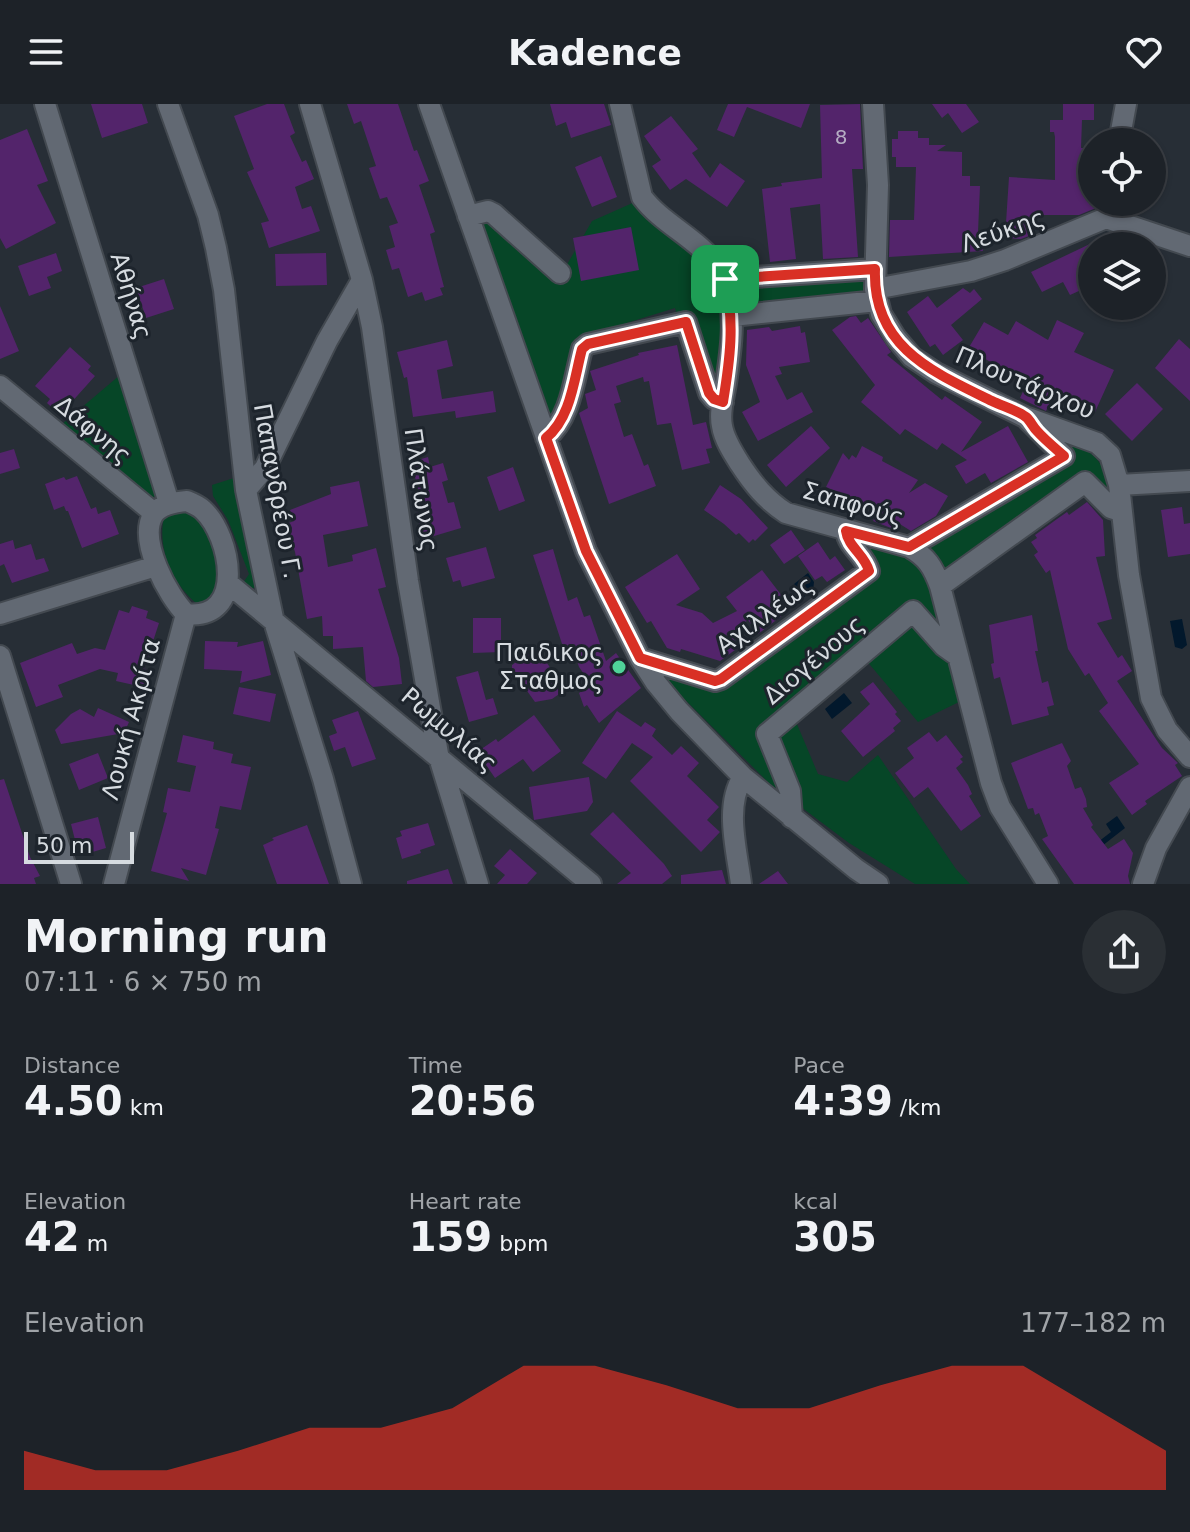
<!DOCTYPE html>
<html lang="en">
<head>
<meta charset="utf-8">
<style>
	:root { --surface:#1d2228; --page:#2a2f34; --text:#f1f3f6; --muted:#a0a4a8; --line:#3b3f45; --accent:#d93025 }
	body { margin:0; font-family:"DejaVu Sans",sans-serif; background:var(--page); color:var(--text); height:100vh; display:flex; flex-direction:column; font-size:30px; white-space:nowrap }
	* { box-sizing:border-box; margin:0 }
	p { font-size:26px; color:var(--muted) }
	.icon { flex:none; width:44px; height:44px; fill:none; stroke:currentColor; stroke-width:2; stroke-linecap:round; stroke-linejoin:round }
	.map { position:relative; height:780px; overflow:hidden }
	.details { display:flex; flex-direction:column; background:var(--surface); flex:1 }
	.details>* { flex:none }
	.controls { position:absolute; left:1078px; top:24px; display:grid; gap:16px }
	.controls a { display:grid; place-items:center; width:88px; height:88px; border-radius:50%; background:var(--surface); box-shadow:0 2px 6px #0004,0 0 0 2px var(--line); font-size:40px }
	.scale { position:absolute; left:24px; bottom:20px; width:110px; box-sizing:border-box; padding-left:8px; border:4px solid #d6dbe0; border-top:0; font-size:22px; line-height:28px; white-space:nowrap; color:#d6dbe0; -webkit-text-stroke:6px #1d242c; paint-order:stroke }
	.pin { position:absolute; display:grid; place-items:center; width:68px; height:68px; color:#fff; margin:-34px; border-radius:16px; box-shadow:0 4px 12px #0006 }
	.round { display:grid; place-items:center; flex:none; width:84px; height:84px; border-radius:42px; background:var(--page) }
	.overview { display:flex; align-items:center; justify-content:space-between; height:136px; padding:0 24px }
	h1 { font-size:44px; font-weight:600; line-height:60px }
	.figures { display:grid; grid-template-columns:repeat(3,1fr); gap:12px; height:136px; padding:8px 24px }
	.figures div { display:grid; align-content:center }
	.figures b { font-size:40px; font-weight:600 }
	.figures small { font-size:22px; font-weight:400 }
	.figures p { font-size:22px }
	.chart { height:224px; padding:16px 24px }
	.chart p { display:flex; justify-content:space-between }
	.chart svg { width:100%; height:144px; margin-top:8px; fill:var(--accent); opacity:.7 }
	header { display:flex; justify-content:space-between; align-items:center; height:104px; padding:0 24px; background:var(--surface); font-size:36px; font-weight:600 }
	.map>svg:first-child { display:block }
	.green { fill:#064627 }
	.water { fill:#02182c }
	.building { fill:#53246b }
	.lines { fill:none; stroke-linecap:round; stroke-linejoin:round }
	.minor-casing { stroke:#434950; stroke-width:24 }
	.minor { stroke:#626973; stroke-width:20 }
	.route-casing { stroke:#fff; stroke-width:16 }
	.route { stroke:#d93025; stroke-width:10 }
	.poi-dot { fill:#4fd399; stroke:#1d242c; stroke-width:3 }
	.labels { text-anchor:middle; stroke-width:6; stroke-linejoin:round; paint-order:stroke }
	.number-label { font-size:20px; fill:#b5adc3 }
	.street-label { font-size:24px; fill:#d6dbe0; stroke:#1d242c }
	.poi-label { font-size:24px; fill:#d6dbe0; stroke:#1d242c; text-anchor:end }
</style>
</head>
<body>
<header><svg class="icon" aria-label="menu" viewBox="0 0 24 24"><path d="M4 6h16M4 12h16M4 18h16"/></svg>Kadence<svg class="icon" aria-label="heart" viewBox="0 0 24 24"><path d="M12 20l-8-8c-3-5 5-10 8-4 3-6 11-1 8 4z"/></svg></header>
<div class="map">
<svg width="1190" height="780" viewBox="0 0 1190 780">
	<rect width="100%" height="100%" fill="#272e36"/>
	<path class="green" d="M637 97C680 136 723 168 725 231 725 245 721 260 718 274L695 280 675 204 575 235 553 322 479 118 494 119 565 164 592 117Z
		M867 173 869 194 740 205 738 182Z
		M120 271 158 389 150 397 61 321Z
		M1053 329C1092 349 1103 349 1113 395L1080 370 933 480 959 598 918 618 855 543 794 613 818 670 847 678 878 651 956 765 970 780H915L849 739 769 679 660 571 663 566 718 584 871 473 853 435 903 448 1071 352Z
		M234 374 261 482 246 486 243 479 249 470 228 416 213 392 212 381Z
		M185 405 200 414 220 463V482L207 497 196 499C172 479 157 444 164 413L173 407Z"/>
	<path class="water" d="M808 469 814 478 813 487 804 493 794 480Z
		M1182 515 1187 541 1182 545 1175 543 1170 517Z
		M844 589 852 599 832 615 825 605Z
		M1117 712 1125 724 1102 742 1098 738 1111 728 1106 720Z"/>
	<path class="building" d="M91 0H142L148 19 102 34Z
		M267 0H284L295 29 290 32 302 58 306 56 314 75 295 83 302 105 311 102 320 127 269 144 261 119 269 117 247 68 254 65 234 12Z
		M347 0H398L414 47 417 46 429 77 419 81 435 128 430 130 444 183 440 184 443 191 425 197 422 188 408 193 399 164 392 166 386 146 395 143 389 122 398 119 387 93 380 95 369 64 376 62 361 17 354 20Z
		M550 0H604L611 21 571 34 566 18 556 22Z
		M728 0H810L801 24 747 3 734 33 717 26Z
		M860 0 863 65H852L858 153 823 155 820 100 790 104 796 155 770 158 762 85 782 82 781 79 822 74 820 1Z
		M932 0H966L979 18 962 29 948 9 942 14Z
		M1063 0H1094V16H1082L1081 44H1092V98H1096V104L1079 111H1036V114H1031L1029 132 1021 135 1005 134 1009 73 1055 76V33L1054 28H1050V16H1063Z
		M671 12 698 45 692 49 710 74 720 59 745 77 727 103 686 75 670 86 652 62 661 56 644 32Z
		M27 25 48 77 37 81 56 119 6 145 0 134V36Z
		M898 27H918V34H929V41H946L937 47 962 48V72H970V82H980L978 128 983 147 889 153 890 116H914L916 63H896V53H892V35H898Z
		M601 52 617 93 592 103 575 63Z
		M631 123 639 166 581 177 573 134Z
		M1092 139V181L1070 191 1063 178 1042 188 1031 168Z
		M56 149 62 167 47 173 51 184 29 192 18 162Z
		M326 149 327 181 276 182 275 150Z
		M164 175 174 205 146 214 136 184Z
		M963 184 970 189 974 185 982 195 951 221 963 236 943 251 935 240 930 243 907 208 928 192 937 204Z
		M0 202 19 247 0 255Z
		M856 212 861 219 868 214 891 248 887 251 942 296 945 292 982 318 961 348 1008 322 1028 358 991 379 985 369 966 380 955 362 967 356 942 339 937 346 905 325 900 331 861 298 875 281 832 226 850 213Z
		M1057 216 1084 229 1074 248 1114 266 1095 308 1054 289 1046 307 1020 294 1027 279 968 245 984 218 1008 231 1016 217 1048 236Z
		M800 222 801 229 805 228 810 258 779 263 782 270 775 272 787 296 802 288 813 308 758 337 742 308 760 298 746 261 747 226 769 223 772 227Z
		M1179 235 1190 245V297L1155 264Z
		M447 236 453 262 437 266 442 295 493 287 496 308 456 314 455 307 413 313 407 273 404 274 397 248Z
		M677 241 693 321 706 318 712 344 706 345 710 359 682 366 671 319 657 321 649 277 644 278 643 273 616 282 621 298 614 300 624 333 632 330 644 362 648 360 656 382 609 400 579 309 588 304 585 290 596 286 590 267 639 251 638 249Z
		M70 243 91 262 88 266 95 272 60 311 47 299 50 295 35 282Z
		M1137 279 1163 305 1132 337 1105 310Z
		M811 322 830 344 786 383 767 361Z
		M862 342 883 353 882 357 918 376 909 389 925 379 948 392 936 412 911 427 895 417 891 424 873 417 879 406 826 383 843 349 849 356 852 351 856 354Z
		M14 345 20 364 0 370V349Z
		M428 353 430 363 443 359 448 376 442 378 448 399 454 398 461 424 424 435 416 409 424 407 411 358Z
		M513 363 525 397 499 407 487 373Z
		M77 372 91 405 96 403 98 410 110 406 119 430 82 444 68 407H66L64 402 54 406 45 380 64 373 66 376Z
		M359 377 368 422 323 431 328 463 353 457 352 451 376 444 386 483 378 485 399 554 402 580 373 583 366 577 363 543 333 545V532H323L322 512 307 515 295 448 286 420 294 417 290 406 331 390 330 383Z
		M720 381 741 395 768 424 755 437 753 435 749 439 739 429 736 431 724 420 704 406Z
		M1087 398 1103 416 1105 452 1096 453 1112 515 1097 519 1118 554 1122 551 1132 567 1117 577 1162 644 1178 659 1175 661 1182 672 1145 697 1147 700 1132 711 1109 679 1139 660 1099 607 1108 599 1089 569 1085 572 1068 545 1050 466 1046 469 1034 451 1038 448 1031 438 1037 434 1035 431 1057 415 1067 408 1069 411Z
		M1182 403 1184 420 1190 419V450L1168 453 1161 406Z
		M791 426 805 446 784 460 770 441Z
		M13 436 15 445 31 440 36 456 44 454 49 467 12 479 4 460 0 462V440Z
		M818 438 830 456 835 452 845 466 827 478 822 472 815 476 798 452Z
		M486 443 495 474 462 483 460 476 453 478 446 454Z
		M553 445 568 497 577 493 584 513 590 511 606 557 616 549 641 584 599 619 587 601 584 603 579 589 591 580 579 563 572 542 564 546 533 451Z
		M677 450 700 485 676 501 702 509 713 519 737 507 726 493 762 466 782 492 779 494 788 507 758 530 748 516 730 530 739 543 720 557 681 545 680 548 667 544 651 517 647 519 625 483Z
		M132 502 148 507 146 514 159 519 144 565 147 566 143 583 116 577 118 569 100 565 58 581 63 593 36 603 20 559 72 539 77 550 95 544 105 546 119 506 129 509Z
		M1032 511 1038 547H1035L1042 579 1048 577 1054 601 1047 603 1049 611 1012 621 1000 573 994 575 991 560 994 559 989 521Z
		M473 514H501V548L473 549Z
		M205 537 238 538 237 543 263 537 271 571 240 579 242 567 204 565Z
		M531 548 540 560 545 556 565 586 552 595 535 598 512 566V561Z
		M478 567 486 596 493 594 498 610 469 618 456 573Z
		M873 578 897 608 895 610 901 617 893 624 895 627 863 653 841 627 870 600 860 588Z
		M239 583 276 590 270 618 233 610Z
		M98 604 129 618 124 629 61 640 55 626 71 610 80 605 94 613Z
		M358 607 376 655 352 663 345 643 334 647 329 632 337 629 332 616Z
		M617 607 641 623 645 618 656 625 652 632 672 651 681 642 699 659 687 672 719 703 707 716 720 728 701 748 630 677 653 653 632 639 606 675 582 659Z
		M534 611 561 647 533 668 523 655 495 674 477 648 496 635 498 638Z
		M929 628 937 638 946 631 963 653 960 655 963 658 956 664 968 681 972 690 969 692 981 712 961 727 928 683 914 694 895 669 914 654 907 644Z
		M183 631 214 638 213 645 233 650 231 659 251 663 241 706 220 702 215 724 219 725 206 771 181 764 189 777 151 767 167 709 163 708 168 684 190 688 196 662 177 658Z
		M1062 639 1071 657 1067 662 1075 685 1081 683 1086 695 1087 703 1083 704 1093 721 1091 723 1108 745 1124 735 1133 749 1128 772 1130 780H1074L1042 735 1048 732 1039 709 1035 711 1033 704 1028 705 1011 659Z
		M98 649 108 674 79 686 69 660Z
		M589 673 593 698 587 707 534 716 529 683Z
		M4 675 30 753 40 772 34 774 36 780H0V676Z
		M613 708 664 760 672 772 662 780H617L631 769 590 730Z
		M98 713 106 744 79 752 71 720Z
		M428 719 435 741 420 746 421 749 402 755 396 734 402 732 400 727Z
		M307 721 329 780H277L263 741 274 736 272 734Z
		M510 745 537 769 527 780H497L505 771 494 762Z
		M448 765 453 780H407V777Z
		M722 766 726 780H681V771Z
		M778 767 788 780H759Z"/>
	<g class="lines">
		<defs>
			<path id="minor" d="M45 0 169 399
				M168 0 208 111 216 144 224 186 246 386 273 514 323 675 351 780
				M310 0 362 176 372 223 408 477 438 650 478 780
				M429 0 586 447 640 554 656 579 679 607 743 673 856 765 878 780
				M620 0 642 93C665 124 710 139 724 175 737 208 731 246 726 279 724 292 719 308 722 322 724 335 733 349 740 360 753 380 766 396 786 409L909 443C927 453 933 463 940 482L991 679 1000 703 1048 780
				M873 0 878 81 875 185 881 210 896 234 912 253 936 269 1025 313 1097 339 1110 351 1119 381 1129 471 1151 594 1167 626 1190 653
				M1119 38 1126 0
				M468 112 488 107 494 110 560 169
				M725 175 875 165
				M875 185 971 167 1005 156 1106 114 1190 142
				M732 212 877 197
				M0 282 154 409
				M546 334C571 314 574 275 582 245L588 240 686 218 709 289 714 295 723 298
				M1119 381 1190 377
				M246 386 265 364 327 237 362 176
				M187 397C192 399 199 402 203 406 231 432 247 517 186 510 168 492 138 437 153 411 160 400 175 398 187 397Z
				M909 443 1064 352 1028 316
				M229 480 591 780
				M940 482 1085 378 1111 404 1120 407
				M0 510 156 462
				M0 552 71 780
				M640 554 715 577 721 575 869 467C865 451 848 443 846 427
				M792 714 790 687 767 630 913 507 944 542 958 552
				M114 780 186 510
				M741 780C737 747 724 702 743 673
				M1143 780 1156 744 1190 683"/>
		</defs>
		<use href="#minor" class="minor-casing"/>
		<use href="#minor" class="minor"/>
	</g>
	<g class="lines">
		<defs>
			<path id="route" d="M875 165C872 243 933 268 992 297 1002 302 1017 306 1026 313 1030 316 1033 323 1037 327 1045 336 1055 344 1064 352L909 443 846 427C848 443 865 451 869 467L721 575 715 577 640 554 586 447 546 334C571 314 574 275 582 245L588 240 686 218 709 289 714 295 723 298C730 256 735 218 725 175Z"/>
		</defs>
		<use href="#route" class="route-casing"/>
		<use href="#route" class="route"/>
	</g>
	<circle class="poi-dot" cx="619" cy="563" r="8"/>
	<g class="labels">
		<g class="number-label">
			<text x="841" y="40">8</text>
		</g>
		<g class="street-label">
			<text transform="translate(1003 127) rotate(-19)" y="8">Λεύκης</text>
			<text transform="translate(131 192) rotate(73)" y="8">Αθήνας</text>
			<text transform="translate(1025 279) rotate(23)" y="8">Πλουτάρχου</text>
			<text transform="translate(93 326) rotate(40)" y="8">Δάφνης</text>
			<text transform="translate(421 386) rotate(82)" y="8">Πλάτωνος</text>
			<text transform="translate(277 387) rotate(80)" y="8">Παπανδρέου Γ.</text>
			<text transform="translate(853 400) rotate(16)" y="8">Σαπφούς</text>
			<text transform="translate(765 511) rotate(-36)" y="8">Αχιλλέως</text>
			<text transform="translate(814 556) rotate(-40)" y="8">Διογένους</text>
			<text transform="translate(131 615) rotate(-75)" y="8">Λουκή Ακρίτα</text>
			<text transform="translate(449 626) rotate(40)" y="8">Ρωμυλίας</text>
		</g>
		<g class="poi-label">
			<text x="603" y="557">Παιδικος<tspan x="603" dy="28">Σταθμος</tspan></text>
		</g>
	</g>
</svg>
<div class="controls">
<a><svg class="icon" aria-label="locate" viewBox="0 0 24 24"><circle cx="12" cy="12" r="6"/><path d="M12 2v4M12 18v4M2 12h4M18 12h4"/></svg></a>
<a><svg class="icon" aria-label="layers" viewBox="0 0 24 24"><path d="M12 4l9 5-9 5-9-5zM3 14l9 5 9-5"/></svg></a>
</div>
<div class="scale">50 m</div>
<div class="pin" style="left:725px;top:175px;background:#1e9e55"><svg class="icon" aria-label="arrive" viewBox="0 0 24 24"><path d="M6 21V4h12l-3 4 3 4H6"/></svg></div>
</div>
<section class="details">
<div class="overview"><div><h1>Morning run</h1><p>07:11 · 6 × 750 m</p></div><a class="round"><svg class="icon" aria-label="share" viewBox="0 0 24 24"><path d="M12 15V3M7 8l5-5 5 5M5 13v7h14v-7"/></svg></a></div>
<div class="figures">
<div><p>Distance</p><b>4.50<small> km</small></b></div>
<div><p>Time</p><b>20:56</b></div>
<div><p>Pace</p><b>4:39<small> /km</small></b></div>
</div>
<div class="figures">
<div><p>Elevation</p><b>42<small> m</small></b></div>
<div><p>Heart rate</p><b>159<small> bpm</small></b></div>
<div><p>kcal</p><b>305</b></div>
</div>
<div class="chart"><p><span>Elevation</span>177–182 m</p>
<svg viewBox="0 0 160 44" preserveAspectRatio="none"><path d="M0 44V32L10 38L20 38L30 32L40 25L50 25L60 19L70 6L80 6L90 12L100 19L110 19L120 12L130 6L140 6L150 19L160 32V44z"/></svg>
</div>
</section>
</body>
</html>
